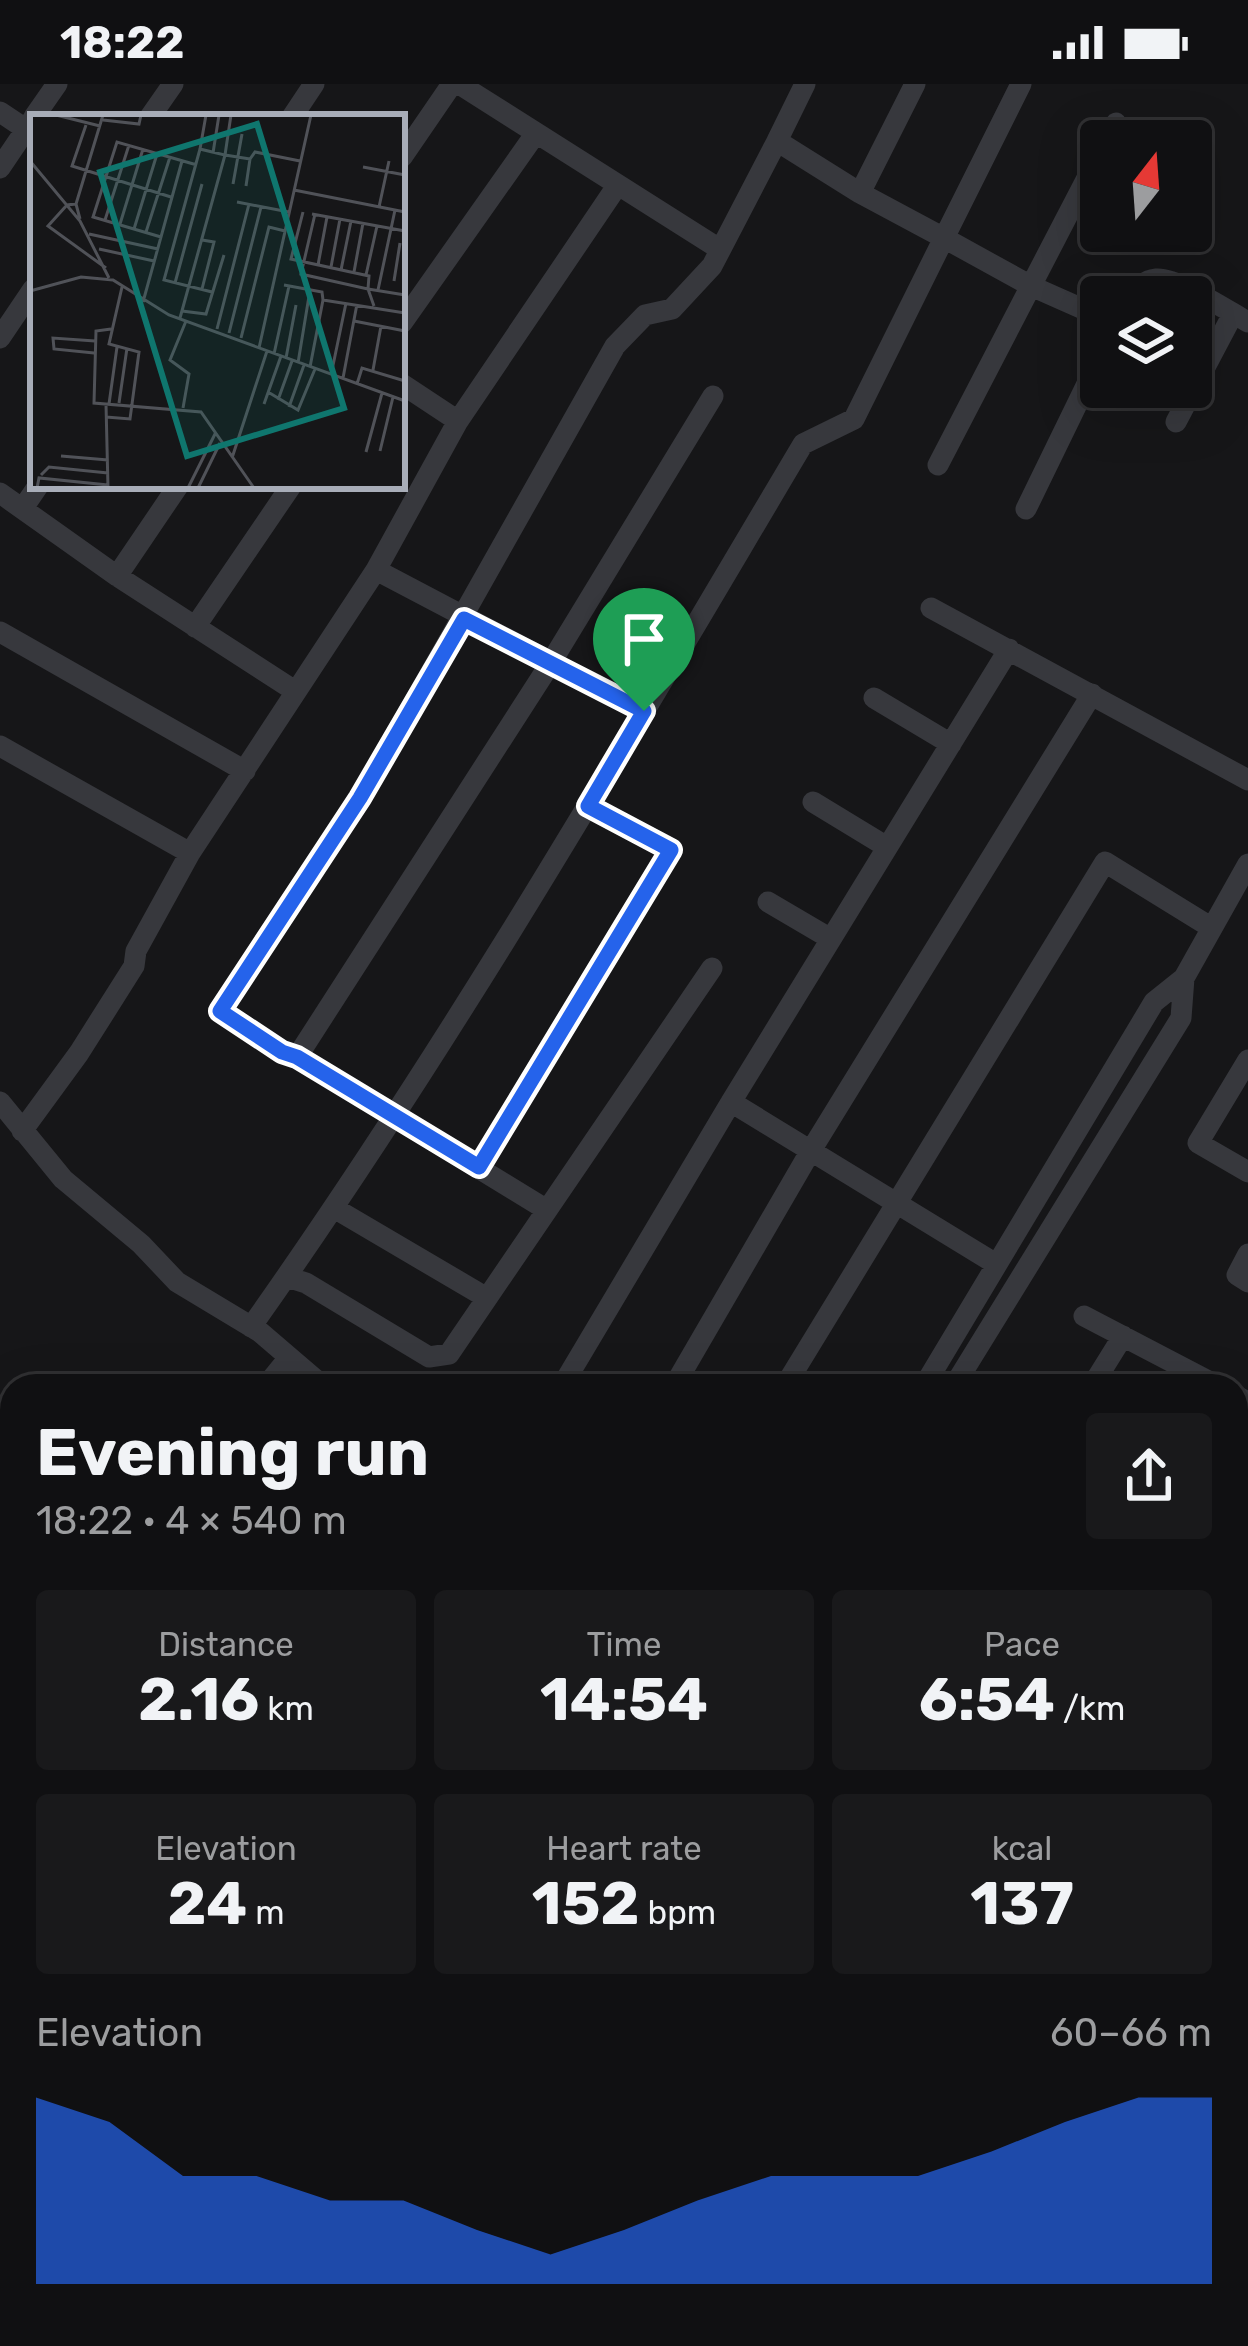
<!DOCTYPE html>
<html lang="en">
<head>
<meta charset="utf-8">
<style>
	:root { --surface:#101012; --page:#19191b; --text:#f1f3f6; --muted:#9c9d9f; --line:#303032; --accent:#2563eb }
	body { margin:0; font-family:Rubik,sans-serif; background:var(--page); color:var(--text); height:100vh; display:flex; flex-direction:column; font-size:45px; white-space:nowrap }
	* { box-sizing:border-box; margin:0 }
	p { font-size:39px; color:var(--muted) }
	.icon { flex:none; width:66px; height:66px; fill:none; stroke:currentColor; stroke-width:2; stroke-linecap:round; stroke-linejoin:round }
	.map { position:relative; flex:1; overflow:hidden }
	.panel { position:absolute; left:0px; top:1290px; width:1248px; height:972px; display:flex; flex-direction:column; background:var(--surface); border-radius:36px 36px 0 0; box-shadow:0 12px 48px #0002,0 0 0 3px var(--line) }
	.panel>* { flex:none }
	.needle { width:78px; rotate:17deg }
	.fabs { position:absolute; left:1080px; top:36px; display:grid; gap:24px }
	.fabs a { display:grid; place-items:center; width:132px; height:132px; border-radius:12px; background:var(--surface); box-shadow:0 12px 48px #0002,0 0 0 3px var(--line); font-size:60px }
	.pin { position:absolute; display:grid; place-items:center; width:102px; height:102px; color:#fff; margin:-123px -51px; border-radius:50% 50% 50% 0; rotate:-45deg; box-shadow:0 0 12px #0007 }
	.pin .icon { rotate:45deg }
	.round { display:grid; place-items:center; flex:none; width:126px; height:126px; border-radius:12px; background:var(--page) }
	.summary { display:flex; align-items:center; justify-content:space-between; height:204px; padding:0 36px }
	h1 { font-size:66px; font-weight:700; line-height:90px }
	.stats { display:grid; grid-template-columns:repeat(3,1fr); gap:18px; height:204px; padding:12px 36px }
	.stats div { display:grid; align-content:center; border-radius:12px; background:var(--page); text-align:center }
	.stats b { font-size:60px; font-weight:700 }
	.stats small { font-size:33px; font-weight:400 }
	.stats p { font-size:33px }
	.chart { height:336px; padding:24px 36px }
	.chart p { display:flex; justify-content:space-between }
	.chart svg { width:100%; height:216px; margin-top:12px; fill:var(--accent); opacity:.7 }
	.status { display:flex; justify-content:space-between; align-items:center; height:84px; padding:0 60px; background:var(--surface); direction:ltr }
	.status svg { height:33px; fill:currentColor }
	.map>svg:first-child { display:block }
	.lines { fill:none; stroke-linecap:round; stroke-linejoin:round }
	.minor { stroke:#37383d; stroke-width:21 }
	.route-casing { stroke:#fff; stroke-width:24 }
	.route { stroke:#2563eb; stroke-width:15 }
	.inset-road { fill:none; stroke:#505258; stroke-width:3 }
	.view { fill:#0f766e; fill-opacity:0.15; stroke:#0f766e; stroke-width:6 }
	.inset-edge { fill:none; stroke:#a8adb8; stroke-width:6 }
</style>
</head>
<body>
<div class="status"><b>18:22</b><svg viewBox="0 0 49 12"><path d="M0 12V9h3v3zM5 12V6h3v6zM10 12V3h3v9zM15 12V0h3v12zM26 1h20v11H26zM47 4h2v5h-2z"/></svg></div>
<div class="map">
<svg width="1248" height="2262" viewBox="0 0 1248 2262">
	<rect width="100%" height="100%" fill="#161618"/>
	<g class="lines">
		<path class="minor" d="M459 0 718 164
			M1021 0 944 154 1031 202 1101 233
			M0 28 33 50
			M34 33 57 0
			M150 33 173 0
			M292 33 314 0
			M1106 57 1116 39
			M402 73 452 0
			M0 84 33 35
			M860 109 915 0
			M1133 213C1139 204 1144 196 1156 195 1177 193 1228 227 1248 238
			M402 239 536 49
			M0 254 33 205
			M402 300 458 337
			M1176 338 1233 230
			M938 381 1101 67
			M0 409 117 492 295 607
			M23 424 38 402
			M1026 425 1101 271
			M376 486 644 627
			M117 492 178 402
			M931 524 1248 696
			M195 543 291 402
			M0 548 245 687
			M874 614 951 660
			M0 662 190 769
			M813 718 887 763
			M768 818 831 855
			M297 973 550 580 713 312
			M1248 976 1198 1059 1248 1088
			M0 1018 63 1095 141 1160 177 1198 260 1248 323 1302
			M731 1018 996 1180
			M22 1047 79 969 134 882 136 867 190 769 376 486 458 337 617 102
			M479 1083 671 766 588 722
			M334 1124 487 1214
			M547 1126 297 973 282 969 221 927 360 714 615 262 645 231 672 225 712 182 777 57
			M1248 1170 1237 1191 1248 1198
			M287 1193 306 1199 429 1273 449 1270 712 884
			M1084 1232 1218 1302
			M251 1243C452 959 626 658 803 360L854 335 944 154 860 109 777 57 805 0
			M266 1302 288 1275
			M562 1302 731 1018 1009 565
			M674 1302 810 1068 1092 610
			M785 1302 1105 778 1212 844
			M924 1302 1154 918 1184 894 1248 780
			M954 1302 1181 934 1184 894
			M1092 1302 1123 1252
			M1236 1312 1248 1318
			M1236 1412 1248 1381
			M1236 1616 1248 1593
			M1236 1741 1248 1747
			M1236 1847 1248 1853
			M0 1881 12 1885
			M1236 1985 1248 1963
			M1236 1996 1248 2004
			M281 2250 284 2262
			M158 2262 170 2250
			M254 2262 266 2250
			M407 2262 416 2250"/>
	</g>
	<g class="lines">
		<defs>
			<path id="route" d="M464 535 644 627 588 722 671 766 479 1083 297 973 282 968 220 927 360 714Z"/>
		</defs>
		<use href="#route" class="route-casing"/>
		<use href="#route" class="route"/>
	</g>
	<g transform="translate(30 30)">
		<rect width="375" height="375" fill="#161618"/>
		<path class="inset-road" d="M26 1 70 12M201 1 195 41 220 45 216 72M73 6 109 10 111 1M56 11 42 52 141 83M170 35 134 166 182 178M183 39 189 1M220 45 225 38 270 47M0 47 50 107 79 164M333 53 375 61M203 70 212 20M264 76 375 98M207 88 259 98M46 90 73 1M349 93 359 47M273 98 261 145 339 162 338 175 375 181M282 100 375 117M285 100 271 160 338 175 344 192M50 105 46 90 37 91 18 112 76 154M75 106 99 31M90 110 113 35M104 115 127 40M116 118 140 43M59 120 128 135M131 123 63 103 87 28 167 51M172 126 184 128 172 175M69 135 124 147M288 151 297 103M301 153 310 105M311 156 321 107M324 158 333 109M336 161 347 112M364 167 370 129M145 169 172 70M254 171 292 178 293 186M348 176 365 96M0 177 51 163 83 166 139 201 375 287M113 188 152 47M152 197 176 200 194 141M150 204 195 41 170 35 176 1M324 207 375 217M81 215 66 217 64 289 171 298 224 374M187 215 219 90M199 219 231 93M211 224 239 113 255 117M229 234 281 1M64 239 24 235 23 224 65 227M244 240 259 172M256 244 266 191M268 249 280 176M280 253 293 186 375 199M343 256 351 212M301 261 316 189M313 264 327 190M327 270 332 254 375 267M238 278 268 296 285 255M248 286 262 247M89 289 97 234M76 290 78 374M79 290 87 233M234 290 251 242M259 293 274 251M153 294 159 260 140 246 156 207M76 303 100 305 109 238 79 230 92 173M350 337 363 283M336 338 352 279M31 342 78 346M202 344 237 237M11 361 19 353 78 359M7 374 9 364 78 371M158 374 186 318M168 374 190 329"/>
		<path class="view" d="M227 10 314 294 157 342 70 58Z"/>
		<rect width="375" height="375" class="inset-edge"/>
	</g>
</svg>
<div class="fabs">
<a><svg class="needle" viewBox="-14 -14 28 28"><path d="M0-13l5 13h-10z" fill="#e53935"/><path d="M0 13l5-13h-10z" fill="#9c9d9f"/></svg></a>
<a><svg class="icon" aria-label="layers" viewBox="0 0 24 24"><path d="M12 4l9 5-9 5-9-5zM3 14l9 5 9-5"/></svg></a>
</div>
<div class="pin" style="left:644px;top:627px;background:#1e9e55"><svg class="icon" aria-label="arrive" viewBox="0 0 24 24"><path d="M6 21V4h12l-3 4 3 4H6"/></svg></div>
<section class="panel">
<div class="summary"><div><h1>Evening run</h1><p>18:22 · 4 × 540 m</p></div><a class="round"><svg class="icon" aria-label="share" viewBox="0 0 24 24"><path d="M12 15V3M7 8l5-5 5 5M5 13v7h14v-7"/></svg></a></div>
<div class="stats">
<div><p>Distance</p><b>2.16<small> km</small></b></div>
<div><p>Time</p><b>14:54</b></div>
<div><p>Pace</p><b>6:54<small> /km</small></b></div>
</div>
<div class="stats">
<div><p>Elevation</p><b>24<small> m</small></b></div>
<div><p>Heart rate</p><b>152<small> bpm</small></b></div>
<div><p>kcal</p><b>137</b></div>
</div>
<div class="chart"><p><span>Elevation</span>60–66 m</p>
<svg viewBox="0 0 160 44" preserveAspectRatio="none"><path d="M0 44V6L10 11L20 22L30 22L40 27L50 27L60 33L70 38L80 33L90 27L100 22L110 22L120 22L130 17L140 11L150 6L160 6V44z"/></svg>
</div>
</section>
</div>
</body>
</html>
